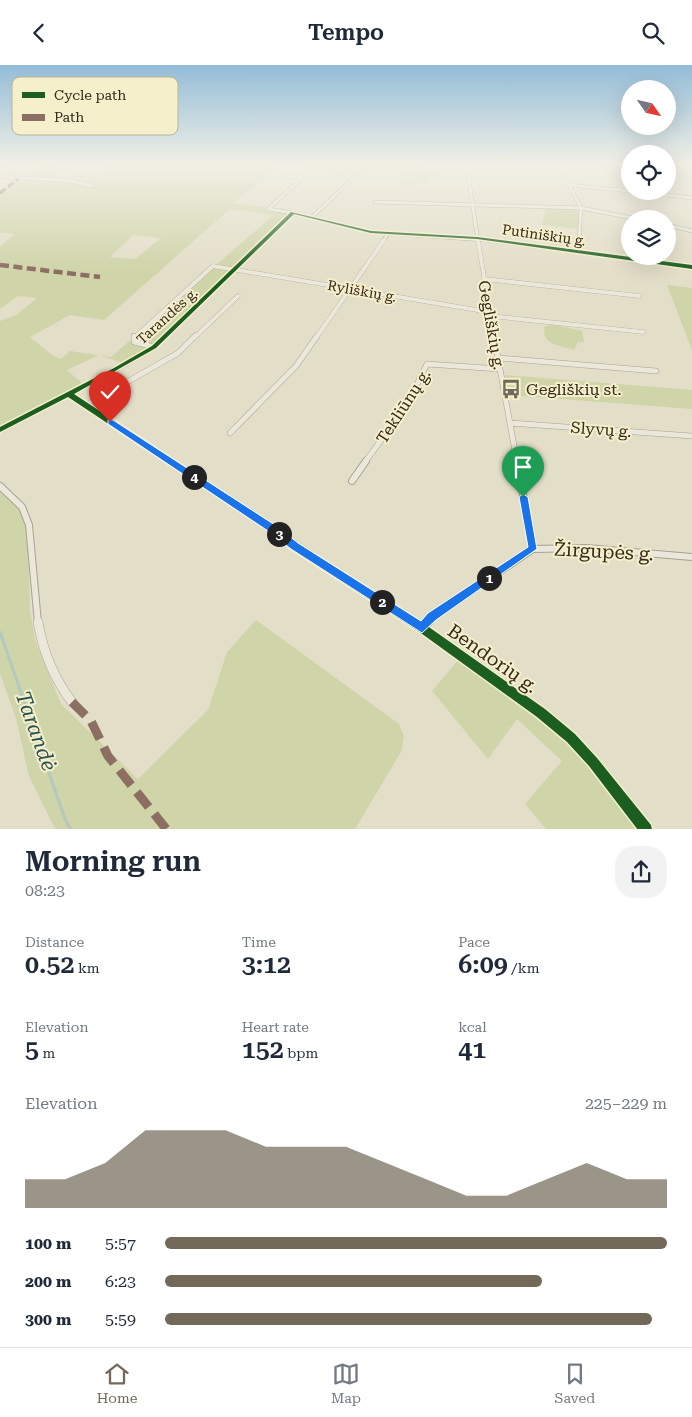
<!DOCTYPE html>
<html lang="en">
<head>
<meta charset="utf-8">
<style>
	:root { --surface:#fff; --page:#f2f2f3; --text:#1f2937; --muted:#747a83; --line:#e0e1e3; --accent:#726958 }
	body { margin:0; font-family:"Roboto Serif",serif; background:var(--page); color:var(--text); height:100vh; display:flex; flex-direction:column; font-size:19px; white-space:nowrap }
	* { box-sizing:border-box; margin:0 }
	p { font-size:16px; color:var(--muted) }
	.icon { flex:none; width:28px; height:28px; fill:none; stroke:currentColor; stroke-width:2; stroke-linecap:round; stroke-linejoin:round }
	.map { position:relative; height:764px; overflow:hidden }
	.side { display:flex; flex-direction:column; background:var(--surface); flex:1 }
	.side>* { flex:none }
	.needle { width:32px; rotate:124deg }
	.buttons { position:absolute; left:621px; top:15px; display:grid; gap:10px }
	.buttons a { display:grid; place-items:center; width:55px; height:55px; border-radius:50%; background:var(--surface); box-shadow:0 5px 20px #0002; font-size:25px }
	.pin { position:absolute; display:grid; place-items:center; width:42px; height:42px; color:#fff; margin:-51px -21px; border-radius:50% 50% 50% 0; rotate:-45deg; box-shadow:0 0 5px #0007 }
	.pin .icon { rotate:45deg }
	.km { position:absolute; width:25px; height:25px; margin:-12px; border-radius:50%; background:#222; color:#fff; font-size:14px; line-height:25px; text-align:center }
	.round { display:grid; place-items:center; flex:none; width:52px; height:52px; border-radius:20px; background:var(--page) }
	.summary { display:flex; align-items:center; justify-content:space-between; height:85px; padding:0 25px }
	h1 { font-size:28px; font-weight:600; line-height:38px }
	.figures { display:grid; grid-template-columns:repeat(3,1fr); gap:8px; height:85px; padding:5px 25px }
	.figures div { display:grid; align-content:center }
	.figures b { font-size:25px; font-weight:600 }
	.figures small { font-size:14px; font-weight:400 }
	.figures p { font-size:14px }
	.chart { height:140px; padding:10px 25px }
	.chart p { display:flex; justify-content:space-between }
	.chart svg { width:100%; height:90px; margin-top:5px; fill:var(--accent); opacity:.7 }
	ul { padding:0 25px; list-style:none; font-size:16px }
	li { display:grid; grid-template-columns:80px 60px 1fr; align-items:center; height:38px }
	li i { height:12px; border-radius:6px; background:var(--accent) }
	header { display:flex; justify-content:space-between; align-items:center; height:65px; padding:0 25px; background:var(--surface); font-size:22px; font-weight:600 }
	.menu { display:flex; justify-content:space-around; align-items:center; height:70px; border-top:1px solid var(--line); background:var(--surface); font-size:14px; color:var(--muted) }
	.menu a { display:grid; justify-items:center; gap:2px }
	.menu .selected { color:var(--accent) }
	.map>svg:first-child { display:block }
	.green { fill:#cfd4a9; fill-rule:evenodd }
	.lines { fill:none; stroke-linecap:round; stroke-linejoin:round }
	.stream { stroke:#b4c8be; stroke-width:3 }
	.street-far4-casing { stroke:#a7a292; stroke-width:4 }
	.street-far3-casing { stroke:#a7a292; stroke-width:4.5 }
	.street-far2-casing { stroke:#a7a292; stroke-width:6 }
	.street-far1-casing { stroke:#a7a292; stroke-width:8 }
	.street-casing { stroke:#a7a292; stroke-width:10 }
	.street-far4 { stroke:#ebe7da; stroke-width:3 }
	.street-far3 { stroke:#ebe7da; stroke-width:4 }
	.street-far2 { stroke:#ebe7da; stroke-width:5 }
	.street-far1 { stroke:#ebe7da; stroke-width:6 }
	.street { stroke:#ebe7da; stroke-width:9 }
	.quiet-far2 { stroke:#8d6e63; stroke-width:3; stroke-dasharray:7 3; stroke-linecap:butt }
	.quiet-far1 { stroke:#8d6e63; stroke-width:4.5; stroke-dasharray:9 4.5; stroke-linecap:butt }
	.quiet { stroke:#8d6e63; stroke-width:9; stroke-dasharray:19 9; stroke-linecap:butt }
	.cycleway-casing { stroke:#f6efcc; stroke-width:3 }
	.cycleway { fill:#1b5e20; fill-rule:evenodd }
	.route { fill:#1a73e8; stroke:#fff }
	.labels { text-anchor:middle; stroke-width:4; stroke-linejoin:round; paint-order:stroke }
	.far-street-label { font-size:14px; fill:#352a1b; stroke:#f6efcc }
	.street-label { font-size:16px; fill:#352a1b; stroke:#f6efcc }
	.poi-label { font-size:16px; fill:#352a1b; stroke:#f6efcc; text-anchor:start }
	.near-street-label { font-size:19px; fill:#352a1b; stroke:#f6efcc }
	.near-water-label { font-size:21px; font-style:italic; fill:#295355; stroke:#f6efcc }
	.key { fill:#f6efcc; stroke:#bcb497; stroke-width:1 }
	.key-label { font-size:14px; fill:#352a1b }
</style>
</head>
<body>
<header><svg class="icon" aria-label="back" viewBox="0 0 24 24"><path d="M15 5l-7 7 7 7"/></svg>Tempo<svg class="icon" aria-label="search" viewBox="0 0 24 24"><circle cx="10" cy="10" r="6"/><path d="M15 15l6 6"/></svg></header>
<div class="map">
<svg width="692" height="765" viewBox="0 0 692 765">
	<rect width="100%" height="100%" fill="#e3dec8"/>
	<path class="green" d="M0 100H55L60 106 51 113 69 114 76 109 99 110 109 100H277L273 103 271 109 233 138 270 143 269 146 286 149V151L159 275 123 298 99 290 67 305 83 319 0 362V256L16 250 37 233 18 231 0 244V181L15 169 0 168V127L38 102ZM230 144 273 150 111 292 70 286 61 294 52 290 30 272 70 250 104 255ZM133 170 161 173 135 194 110 192Z
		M296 100H403L442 106 441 111H430L426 117 407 120 400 118 398 108C385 102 371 107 359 110 354 111 333 109 326 109L330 103H308Z
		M546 143 579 145 578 164 542 160Z
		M667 220 692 223V285Z
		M555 260 582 266 584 277H578L574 285C560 280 540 280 545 261Z
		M505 310 692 325V344L509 330Z
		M0 426 19 443 24 455 28 471 30 546 35 575 61 639 138 714 208 645 227 587 256 555 399 659 404 671 402 685 355 764H55L29 711 16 653 0 609Z
		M459 594C502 624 547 653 582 692 603 714 620 741 638 764H546L525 739 562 696 517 654 488 694 432 626Z"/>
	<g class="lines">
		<path class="stream" d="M0 567 65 754 71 765"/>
		<defs>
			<path id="street-far4" d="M560 100 559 103 581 142 579 176
				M0 101 7 100
				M668 105 692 110
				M282 110 302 113 268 144 293 148
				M0 112 66 115 92 121
				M569 120 630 126
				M618 125 630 111
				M632 126 692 133
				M375 137 581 143 638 154
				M313 151 357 110
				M668 160 692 166
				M264 176 293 148 371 167 499 176
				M383 176 388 169
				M478 176 468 109 479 100"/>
			<path id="street-far3" d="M478 175 494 273
				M489 175 692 202
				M579 187 580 175
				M484 214 639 231
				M490 251 643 267
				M134 273 213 201 489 247
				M164 273 265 175
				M194 273 238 231
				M316 273 384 175"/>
			<path id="street-far2" d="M134 271V277L154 282
				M494 271 517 397
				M498 293 656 306
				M69 329 172 397
				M85 341 178 288 195 271
				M510 358 692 371
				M0 365 116 304 154 282 165 271
				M230 368 296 301 317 271
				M365 397 407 340 427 299 500 304"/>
			<path id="street-far1" d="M170 396C252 450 332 505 414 558
				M517 396 533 484
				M352 416 366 396
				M0 421 22 442 29 460 38 558
				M426 558 432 552 533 484 586 483 692 492"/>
			<path id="street" d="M38 557C43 587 53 612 72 637
				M412 557 541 648 571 673 593 697 646 765
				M422 563 428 557"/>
		</defs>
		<use href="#street-far4" class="street-far4-casing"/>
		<use href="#street-far3" class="street-far3-casing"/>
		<use href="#street-far2" class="street-far2-casing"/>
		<use href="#street-far1" class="street-far1-casing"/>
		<use href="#street" class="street-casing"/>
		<use href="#street-far4" class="street-far4"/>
		<use href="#street-far3" class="street-far3"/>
		<use href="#street-far2" class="street-far2"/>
		<use href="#street-far1" class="street-far1"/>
		<use href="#street" class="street"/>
		<path class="quiet-far2" d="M0 128 18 114"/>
		<path class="quiet-far1" d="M0 200 100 212"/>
		<path class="quiet" d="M72 637 91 656 108 691 167 765"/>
		<defs>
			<path id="cycleway" d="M291 147 371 166 477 172 692 200V204L477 174 371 168 294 149 156 283 74 329 277 463 297 478 426 560 545 644 575 669 597 693 651 760 652 765H638L589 701 567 677 537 652 418 566 291 484 271 467 68 332 0 367V362L114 303 152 281Z"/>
		</defs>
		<use href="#cycleway" class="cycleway-casing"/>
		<use href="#cycleway" class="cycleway"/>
	</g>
	<linearGradient id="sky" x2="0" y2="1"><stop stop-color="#93bcd7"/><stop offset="0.48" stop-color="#f2f0e6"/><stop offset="1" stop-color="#f2f0e6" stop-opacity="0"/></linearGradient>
	<rect width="692" height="207" fill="url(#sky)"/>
	<path class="route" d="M108 355H113L278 462 298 478 421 556 428 548 528 482 519 432 523 429 528 432 537 484 436 555 422 568 291 484 271 468 108 359Z"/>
	<defs>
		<symbol id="bus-bare" viewBox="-9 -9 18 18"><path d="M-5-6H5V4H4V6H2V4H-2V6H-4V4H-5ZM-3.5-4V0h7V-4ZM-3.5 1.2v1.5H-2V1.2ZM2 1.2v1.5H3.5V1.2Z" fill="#726958" stroke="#f6efcc" stroke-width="2.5" paint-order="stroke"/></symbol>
	</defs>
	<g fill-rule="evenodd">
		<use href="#bus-bare" x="497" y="310" width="28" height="28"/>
	</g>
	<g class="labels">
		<g class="far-street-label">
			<text transform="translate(544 170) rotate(8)" y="5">Putiniškių g.</text>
			<text transform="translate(362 226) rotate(10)" y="5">Ryliškių g.</text>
			<text transform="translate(167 251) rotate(-42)" y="5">Tarandės g.</text>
		</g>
		<g class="street-label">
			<text transform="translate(492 260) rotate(80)" y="6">Gegliškių g.</text>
			<text transform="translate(403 341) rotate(-57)" y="6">Tekliūnų g.</text>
			<text transform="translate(601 364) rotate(4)" y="6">Slyvų g.</text>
		</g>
		<g class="poi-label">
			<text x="526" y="330">Gegliškių st.</text>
		</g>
		<g class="near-street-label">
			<text transform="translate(604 486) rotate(3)" y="7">Žirgupės g.</text>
			<text transform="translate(493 593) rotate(35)" y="7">Bendorių g.</text>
		</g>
		<g class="near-water-label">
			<text transform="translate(36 666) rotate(70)" y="7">Tarandė</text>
		</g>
	</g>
	<rect x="12" y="12" width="166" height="58" rx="8" class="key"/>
	<rect x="22" y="27" width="23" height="6" fill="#1b5e20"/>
	<rect x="22" y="49" width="23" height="7" fill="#8d6e63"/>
	<g class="key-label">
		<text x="54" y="35">Cycle path</text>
		<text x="54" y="57">Path</text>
	</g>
</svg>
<div class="buttons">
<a><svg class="needle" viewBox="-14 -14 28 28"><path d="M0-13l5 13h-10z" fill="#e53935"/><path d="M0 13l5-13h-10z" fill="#747a83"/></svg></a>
<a><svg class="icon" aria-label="locate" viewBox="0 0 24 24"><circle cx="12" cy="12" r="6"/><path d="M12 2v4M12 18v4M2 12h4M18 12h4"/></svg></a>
<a><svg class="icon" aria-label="layers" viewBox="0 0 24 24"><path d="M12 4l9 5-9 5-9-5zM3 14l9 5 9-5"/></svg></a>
</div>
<div class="pin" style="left:523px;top:432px;background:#1e9e55"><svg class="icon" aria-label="arrive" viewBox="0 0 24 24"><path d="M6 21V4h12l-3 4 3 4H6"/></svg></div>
<div class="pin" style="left:110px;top:357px;background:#d93025"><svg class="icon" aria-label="check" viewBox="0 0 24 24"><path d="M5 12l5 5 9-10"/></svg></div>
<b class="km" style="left:489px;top:513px">1</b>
<b class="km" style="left:382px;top:537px">2</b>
<b class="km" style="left:279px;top:469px">3</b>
<b class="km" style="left:194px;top:412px">4</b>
</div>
<section class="side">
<div class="summary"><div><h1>Morning run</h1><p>08:23</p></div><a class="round"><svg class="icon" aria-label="share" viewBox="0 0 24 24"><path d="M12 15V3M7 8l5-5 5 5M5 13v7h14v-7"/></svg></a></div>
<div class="figures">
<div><p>Distance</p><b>0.52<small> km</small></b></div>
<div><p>Time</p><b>3:12</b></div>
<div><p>Pace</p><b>6:09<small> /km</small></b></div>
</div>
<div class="figures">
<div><p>Elevation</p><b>5<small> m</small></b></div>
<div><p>Heart rate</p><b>152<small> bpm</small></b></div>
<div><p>kcal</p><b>41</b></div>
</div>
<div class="chart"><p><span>Elevation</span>225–229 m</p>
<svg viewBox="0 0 160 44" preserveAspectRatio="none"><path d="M0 44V30L10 30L20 22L30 6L40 6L50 6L60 14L70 14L80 14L90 22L100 30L110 38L120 38L130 30L140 22L150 30L160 30V44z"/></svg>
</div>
<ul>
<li><b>100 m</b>5:57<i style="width:100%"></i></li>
<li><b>200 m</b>6:23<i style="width:75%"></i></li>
<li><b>300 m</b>5:59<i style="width:97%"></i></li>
</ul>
</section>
<nav class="menu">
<a class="selected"><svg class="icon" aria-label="home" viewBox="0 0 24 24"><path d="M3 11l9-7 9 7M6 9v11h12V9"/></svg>Home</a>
<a><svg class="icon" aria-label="map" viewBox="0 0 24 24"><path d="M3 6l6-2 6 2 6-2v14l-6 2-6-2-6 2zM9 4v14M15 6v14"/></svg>Map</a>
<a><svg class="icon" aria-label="saved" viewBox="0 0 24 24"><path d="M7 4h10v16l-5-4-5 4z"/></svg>Saved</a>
</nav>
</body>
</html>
